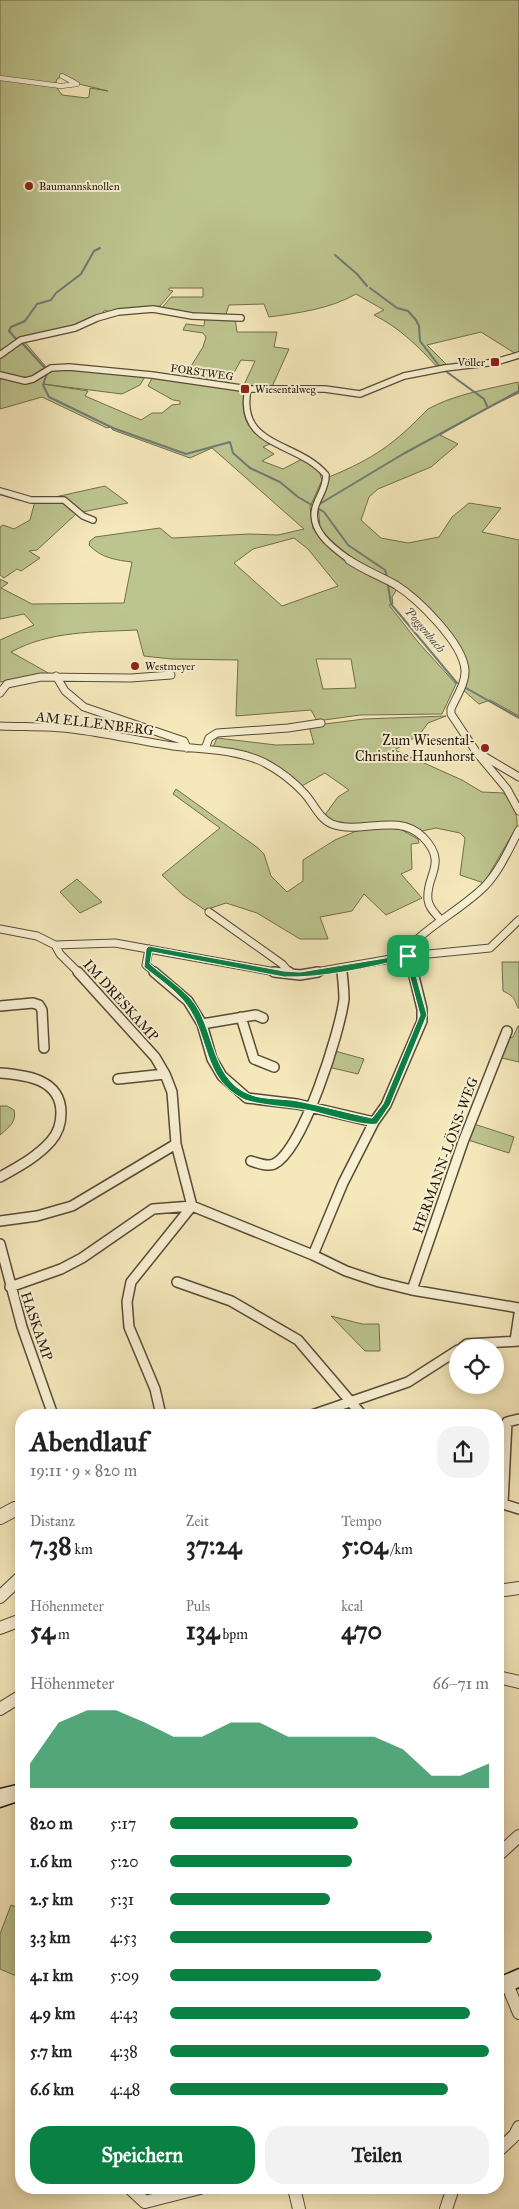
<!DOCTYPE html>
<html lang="de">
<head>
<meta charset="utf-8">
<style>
	:root { --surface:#fff; --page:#f2f2f2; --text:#222; --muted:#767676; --accent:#0b8043 }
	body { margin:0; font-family:"IM FELL Great Primer",serif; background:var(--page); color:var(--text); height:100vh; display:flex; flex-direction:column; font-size:19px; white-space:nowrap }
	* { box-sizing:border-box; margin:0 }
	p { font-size:16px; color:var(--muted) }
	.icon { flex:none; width:28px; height:28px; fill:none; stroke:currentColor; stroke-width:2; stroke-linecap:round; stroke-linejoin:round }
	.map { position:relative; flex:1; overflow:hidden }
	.side { position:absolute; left:15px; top:1409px; width:489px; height:785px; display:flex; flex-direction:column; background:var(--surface); border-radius:20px; box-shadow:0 2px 12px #0003 }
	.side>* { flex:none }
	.fabs { position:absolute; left:449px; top:1339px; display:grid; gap:10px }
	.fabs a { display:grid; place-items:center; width:55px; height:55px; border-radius:50%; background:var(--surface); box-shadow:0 2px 12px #0003; font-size:25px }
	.pin { position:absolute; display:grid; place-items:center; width:42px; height:42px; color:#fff; margin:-21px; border-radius:10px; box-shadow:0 2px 8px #0006 }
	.round { display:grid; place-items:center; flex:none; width:52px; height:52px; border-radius:20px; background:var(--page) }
	.summary { display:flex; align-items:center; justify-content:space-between; height:85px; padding:0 15px }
	h1 { font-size:28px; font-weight:800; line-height:38px }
	.stats { display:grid; grid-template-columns:repeat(3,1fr); gap:8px; height:85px; padding:5px 15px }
	.stats div { display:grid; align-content:center }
	.stats b { font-size:25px; font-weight:800 }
	.stats small { font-size:14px; font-weight:400 }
	.stats p { font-size:14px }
	.chart { height:140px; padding:10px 15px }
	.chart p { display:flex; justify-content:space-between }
	.chart svg { width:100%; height:90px; margin-top:5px; fill:var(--accent); opacity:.7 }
	.action { display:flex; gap:10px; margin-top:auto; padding:10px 15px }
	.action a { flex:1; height:58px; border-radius:20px; background:var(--accent); color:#fff; font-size:20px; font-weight:800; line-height:58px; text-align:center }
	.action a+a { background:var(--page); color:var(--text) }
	ul { padding:0 15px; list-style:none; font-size:16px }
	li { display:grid; grid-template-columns:80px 60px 1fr; align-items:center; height:38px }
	li i { height:12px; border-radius:6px; background:var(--accent) }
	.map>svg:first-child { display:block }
	.green { fill:#bdc58f; stroke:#706e4c; fill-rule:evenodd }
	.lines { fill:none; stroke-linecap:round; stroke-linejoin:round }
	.stream { stroke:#6f7b74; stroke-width:2 }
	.minor-far4-casing { stroke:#584b36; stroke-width:5.5 }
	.minor-far3-casing { stroke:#584b36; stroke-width:8 }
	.minor-far2-casing { stroke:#584b36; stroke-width:9 }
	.minor-far1-casing { stroke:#584b36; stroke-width:12 }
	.minor-casing { stroke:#584b36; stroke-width:14 }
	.tertiary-far1-casing { stroke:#584b36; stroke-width:13 }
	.tertiary-casing { stroke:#584b36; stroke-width:16 }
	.secondary-casing { stroke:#231709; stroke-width:3 }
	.minor-far4 { stroke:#f8f0d3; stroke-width:4.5 }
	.minor-far3 { stroke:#f8f0d3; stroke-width:5.5 }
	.minor-far2 { stroke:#f8f0d3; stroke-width:7 }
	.minor-far1 { stroke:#f8f0d3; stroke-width:9 }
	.minor { stroke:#f8f0d3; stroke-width:12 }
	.tertiary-far1 { stroke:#f8f0d3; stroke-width:11 }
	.tertiary { stroke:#f8f0d3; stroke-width:14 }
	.secondary { fill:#f8f0d3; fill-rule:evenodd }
	.route { fill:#0b8043; stroke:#fff; fill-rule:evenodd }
	.poi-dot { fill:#8f2418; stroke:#f8f0d3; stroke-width:2 }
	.labels { text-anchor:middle; stroke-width:4; stroke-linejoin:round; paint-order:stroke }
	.far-poi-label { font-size:11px; fill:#231709; stroke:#f8f0d3; text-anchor:start }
	.far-street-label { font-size:11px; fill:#231709; stroke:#f8f0d3 }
	.far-water-label { font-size:12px; font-style:italic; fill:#4f5147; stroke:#f8f0d3 }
	.street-label { font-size:14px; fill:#231709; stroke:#f8f0d3 }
	.poi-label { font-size:14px; fill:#231709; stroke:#f8f0d3; text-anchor:end }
</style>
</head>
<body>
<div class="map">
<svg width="519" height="2209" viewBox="0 0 519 2209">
	<rect width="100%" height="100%" fill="#f5e8bb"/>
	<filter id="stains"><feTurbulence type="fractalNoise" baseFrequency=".004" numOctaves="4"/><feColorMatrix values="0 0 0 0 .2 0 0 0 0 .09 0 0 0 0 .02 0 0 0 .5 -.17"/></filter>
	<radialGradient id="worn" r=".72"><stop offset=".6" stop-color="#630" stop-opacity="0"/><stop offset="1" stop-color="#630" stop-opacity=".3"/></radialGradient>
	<path class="green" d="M0 0H519V353L516 354 481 332 427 345 448 366 438 368C419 347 400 328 374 315L384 310 356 294C330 309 298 313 269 317L264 304 229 305 225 317 161 309 171 297H203V288H169V290L173 291 160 306 109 312 105 310 103 312 106 314 52 332 36 335 0 353ZM63 76 79 84 108 91 90 88 89 97 86 98 62 95 55 85 57 79Z
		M205 317 235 318 237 332H277L274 347 289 349 271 389 243 387 255 361 241 360 227 385 183 379 203 347 206 337 203 333 183 330 186 324 204 326Z
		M23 340 47 368 29 379 0 373V356L11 351Z
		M55 368 146 375 140 385 122 394 43 384 88 391 85 396 141 420 152 413H162L172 405 180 404V401L173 400 148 386 153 376 245 390C239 417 248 432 272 443L263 447 274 454 262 461 283 469 304 458 319 471 322 480 310 507 313 529 320 528 318 503 329 477C375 458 394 444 428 409 455 394 489 389 518 382L519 393 489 407 440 435 458 444 431 467 378 489 369 497 361 520 381 538 408 543 439 537 452 517 469 503 501 508 482 532 519 540V716L490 700 479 704 462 689 468 669 428 610 397 589 392 597 393 604 389 605 418 642 456 684 442 714 360 715 317 721 311 710 236 716 238 660 171 659 144 656 137 630C95 632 49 631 11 652L50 674 0 682V640L34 625 24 614 0 619V579L8 583 1 588 32 604 124 603 132 562C116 560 101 558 89 545L90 541 95 537 160 528 172 538 249 534 278 535 304 529 212 448 190 458 113 430 110 427 107 428 42 397 0 409V380L4 377 21 382ZM294 538 308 549 338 586 282 606 234 563 253 549ZM316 659H351L356 688 323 689Z
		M105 486 128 503 82 512 55 497Z
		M35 501H63L76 514 37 550 29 551 40 558 21 571 17 569 4 578 0 575V527L3 525 14 529 30 520Z
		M446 716 428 723 420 734 395 750 462 780 482 792 504 793C512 804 518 812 517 826L484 883 460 875 465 838 460 833 436 828 422 831 410 826 372 823 338 824 324 816 338 797 349 790 325 773 300 787 266 762 213 747 217 738 276 745 314 744 309 726 364 719Z
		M176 789 258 848 264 854 271 876 287 892 303 881V860L335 840 366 827 400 829 418 839 419 843 411 844 412 869 401 874 422 898 386 915 364 894 352 911 320 917 328 939H300L257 913 226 903 205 910 183 895 162 875 220 828 173 794Z
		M77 879 102 902 80 913 60 892Z
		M502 962H519V1009C513 1001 518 998 503 991Z
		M518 1026H519V1062L502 1058 506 1039 513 1037Z
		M335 1051 364 1059 358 1074 328 1067Z
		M0 1106H7L14 1110C17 1122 9 1127 0 1135Z
		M474 1124 514 1137 509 1153 468 1140Z
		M331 1316 362 1324H379L380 1351H365Z
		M11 1905 21 1909V1978L0 1969V1934Z"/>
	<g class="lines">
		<path class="stream" d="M335 255 357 274 367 286
			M370 288 397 308 408 311 416 320 419 326 420 341 440 367
			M17 340 9 331 11 327 25 321 37 304 51 300 56 293 81 274 94 251 100 248
			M21 342 45 368
			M444 370 484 399 487 406
			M47 373 43 385 49 397 113 428 186 454 230 442 233 453 250 468 280 482 298 497 324 512 348 545 385 570 387 576
			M318 505 403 454 519 391
			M388 585 391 604 457 683
			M466 688 519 718"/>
		<defs>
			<path id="minor-far4" d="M0 78 61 86 77 84 62 76"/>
			<path id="minor-far3" d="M0 355 21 340 75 328 97 318 118 312 153 309 192 316 241 318
				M0 375 25 381 33 379 51 368 69 367 152 375 248 389H325L360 394 404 376 445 368 496 362 519 355
				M248 389C236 448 298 441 326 475 326 487 320 494 316 505 307 530 333 548 351 561
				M0 491 31 500H64L83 516 93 520"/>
			<path id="minor-far2" d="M349 560C364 570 380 576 396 585 418 599 463 643 465 670 466 683 456 697 451 709V714L477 753 507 789 519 811
				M56 676 65 691 84 707 184 741 187 748
				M0 693 7 684 41 677 131 678 171 675
				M0 726C24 727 48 726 72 729 106 733 139 741 173 746 204 750 237 749 265 763 280 771 293 781 304 793 313 802 319 819 332 824 361 835 397 812 423 837 449 864 425 875 428 900 429 908 435 913 440 919
				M205 749 209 738 217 733 288 728 321 723
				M480 754 519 777
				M209 912 282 964 290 973
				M0 929 37 936 55 945 60 954 79 973
				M55 945 115 943 281 973
				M149 949 146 965 156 973
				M341 969 342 973
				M310 973 408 956 490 948 519 920
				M413 973 407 949C430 924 461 910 485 886 500 870 509 849 519 830"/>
			<path id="minor-far1" d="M78 972 155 1057 165 1074 172 1092 176 1144 192 1206
				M154 972 188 1001 202 1024 212 1059 222 1076 247 1098 297 1104 374 1122
				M274 972 300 975 318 972
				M289 972 290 974
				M0 1006 33 1003 39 1005 42 1010 44 1048
				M241 1017 254 1059 274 1067
				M202 1024 256 1015 263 1018
				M0 1073C26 1075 61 1079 61 1113 61 1123 58 1133 51 1141 37 1157 18 1167 0 1177
				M118 1079 165 1074
				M251 1161C258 1163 267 1167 274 1164 303 1150 340 1032 344 999 344 990 343 981 342 972
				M0 1221 37 1216 72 1206 176 1144
				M0 1244 22 1327 53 1415
				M313 1255 343 1183 374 1122 386 1105 422 1021V1009L413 972
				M177 1282 231 1301 298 1340 362 1415
				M10 1287 61 1269 82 1258 153 1209 192 1206 313 1255 346 1271 379 1282 412 1290 519 1308
				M412 1290 463 1142 507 1031
				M515 1341 519 1314
				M462 1348 467 1344 519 1341
				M161 1415 155 1389 129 1327 127 1302 131 1282 192 1206
				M312 1415 408 1382 458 1350
				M519 1419 507 1422 503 1504 519 1509"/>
			<path id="minor" d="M505 1590 519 1588
				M0 1597 21 1577
				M0 1628 21 1620
				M498 1677 519 1682
				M0 1709 21 1696
				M498 1855 519 1836
				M507 1984 519 2013
				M498 2151 515 2135 519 2127
				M294 2188 299 2209
				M132 2190 145 2202 200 2188
				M446 2209 453 2188"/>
			<path id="tertiary-far1" d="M12 1510 21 1506"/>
			<path id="tertiary" d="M0 1517 15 1509"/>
			<path id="secondary" d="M21 1784V1800L0 1807V1789Z
				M519 1969V1987L498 1996V1978Z"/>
		</defs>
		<use href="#minor-far4" class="minor-far4-casing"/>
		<use href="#minor-far3" class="minor-far3-casing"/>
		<use href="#minor-far2" class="minor-far2-casing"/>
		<use href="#minor-far1" class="minor-far1-casing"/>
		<use href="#minor" class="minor-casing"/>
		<use href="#tertiary-far1" class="tertiary-far1-casing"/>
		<use href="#tertiary" class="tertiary-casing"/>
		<use href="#secondary" class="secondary-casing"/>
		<use href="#minor-far4" class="minor-far4"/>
		<use href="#minor-far3" class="minor-far3"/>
		<use href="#minor-far2" class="minor-far2"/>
		<use href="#minor-far1" class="minor-far1"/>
		<use href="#minor" class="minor"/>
		<use href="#tertiary-far1" class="tertiary-far1"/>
		<use href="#tertiary" class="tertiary"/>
		<use href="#secondary" class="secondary"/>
	</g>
	<path class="route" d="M149 946 284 971 300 972 410 954 427 1015 390 1105 377 1124C366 1127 325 1114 311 1111 294 1107 255 1105 243 1099 202 1078 210 1036 186 1004 176 990 157 978 144 967L146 949ZM152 952 284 977C324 978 366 968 405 959L420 1015 383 1104 372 1118C348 1113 323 1106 298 1101 282 1098 263 1100 249 1094 210 1079 215 1026 191 999 179 986 163 975 150 964Z"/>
	<g class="poi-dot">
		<circle cx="29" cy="186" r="5"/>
		<rect x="490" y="357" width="10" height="10" rx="2.5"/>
		<rect x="240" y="384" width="10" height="10" rx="2.5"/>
		<circle cx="135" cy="666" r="5"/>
		<circle cx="485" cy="748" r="5"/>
	</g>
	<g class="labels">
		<g class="far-poi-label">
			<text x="39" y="190">Baumannsknollen</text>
			<text x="485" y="366" text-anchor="end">Völler</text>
			<text x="255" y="393">Wiesentalweg</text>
			<text x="145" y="670">Westmeyer</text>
		</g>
		<g class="far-street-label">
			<text transform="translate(202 372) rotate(8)" y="4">FORSTWEG</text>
		</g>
		<g class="far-water-label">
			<text transform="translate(425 630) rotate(50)" y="4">Poggenbach</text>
		</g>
		<g class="street-label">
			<text transform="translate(95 723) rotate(7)" y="5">AM ELLENBERG</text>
			<text transform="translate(121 1000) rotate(48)" y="5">IM DRESKAMP</text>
			<text transform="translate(445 1155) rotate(-70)" y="5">HERMANN-LÖNS-WEG</text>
			<text transform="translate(37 1326) rotate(71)" y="5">HASKAMP</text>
		</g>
		<g class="poi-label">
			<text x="475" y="745">Zum Wiesental-<tspan x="475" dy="16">Christine Haunhorst</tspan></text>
		</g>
	</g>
	<rect width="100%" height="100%" filter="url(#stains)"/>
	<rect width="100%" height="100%" fill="url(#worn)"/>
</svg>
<div class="fabs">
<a><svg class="icon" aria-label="locate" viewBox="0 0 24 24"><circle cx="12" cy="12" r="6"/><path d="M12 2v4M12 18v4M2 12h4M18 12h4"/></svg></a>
</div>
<div class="pin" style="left:408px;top:956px;background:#1e9e55"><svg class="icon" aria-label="arrive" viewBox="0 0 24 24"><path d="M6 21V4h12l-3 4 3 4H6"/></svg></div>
<section class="side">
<div class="summary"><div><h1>Abendlauf</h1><p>19:11 · 9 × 820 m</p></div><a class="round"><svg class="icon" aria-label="share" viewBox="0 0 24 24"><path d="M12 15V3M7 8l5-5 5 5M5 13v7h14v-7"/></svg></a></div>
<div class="stats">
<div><p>Distanz</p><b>7.38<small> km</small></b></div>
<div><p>Zeit</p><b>37:24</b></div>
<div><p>Tempo</p><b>5:04<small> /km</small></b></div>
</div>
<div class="stats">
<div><p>Höhenmeter</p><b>54<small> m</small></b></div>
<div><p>Puls</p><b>134<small> bpm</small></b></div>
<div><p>kcal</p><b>470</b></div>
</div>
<div class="chart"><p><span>Höhenmeter</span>66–71 m</p>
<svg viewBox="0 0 160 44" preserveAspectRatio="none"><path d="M0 44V32L10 12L20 6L30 6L40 12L50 19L60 19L70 12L80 12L90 19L100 19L110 19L120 19L130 25L140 38L150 38L160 32V44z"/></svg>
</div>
<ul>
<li><b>820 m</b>5:17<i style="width:59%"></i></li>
<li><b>1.6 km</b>5:20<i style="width:57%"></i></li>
<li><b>2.5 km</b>5:31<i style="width:50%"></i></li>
<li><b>3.3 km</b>4:53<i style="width:82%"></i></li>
<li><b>4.1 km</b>5:09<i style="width:66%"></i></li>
<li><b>4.9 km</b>4:43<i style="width:94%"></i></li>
<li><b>5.7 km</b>4:38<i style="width:100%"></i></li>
<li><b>6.6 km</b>4:48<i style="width:87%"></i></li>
</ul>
<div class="action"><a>Speichern</a><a>Teilen</a></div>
</section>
</div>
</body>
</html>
